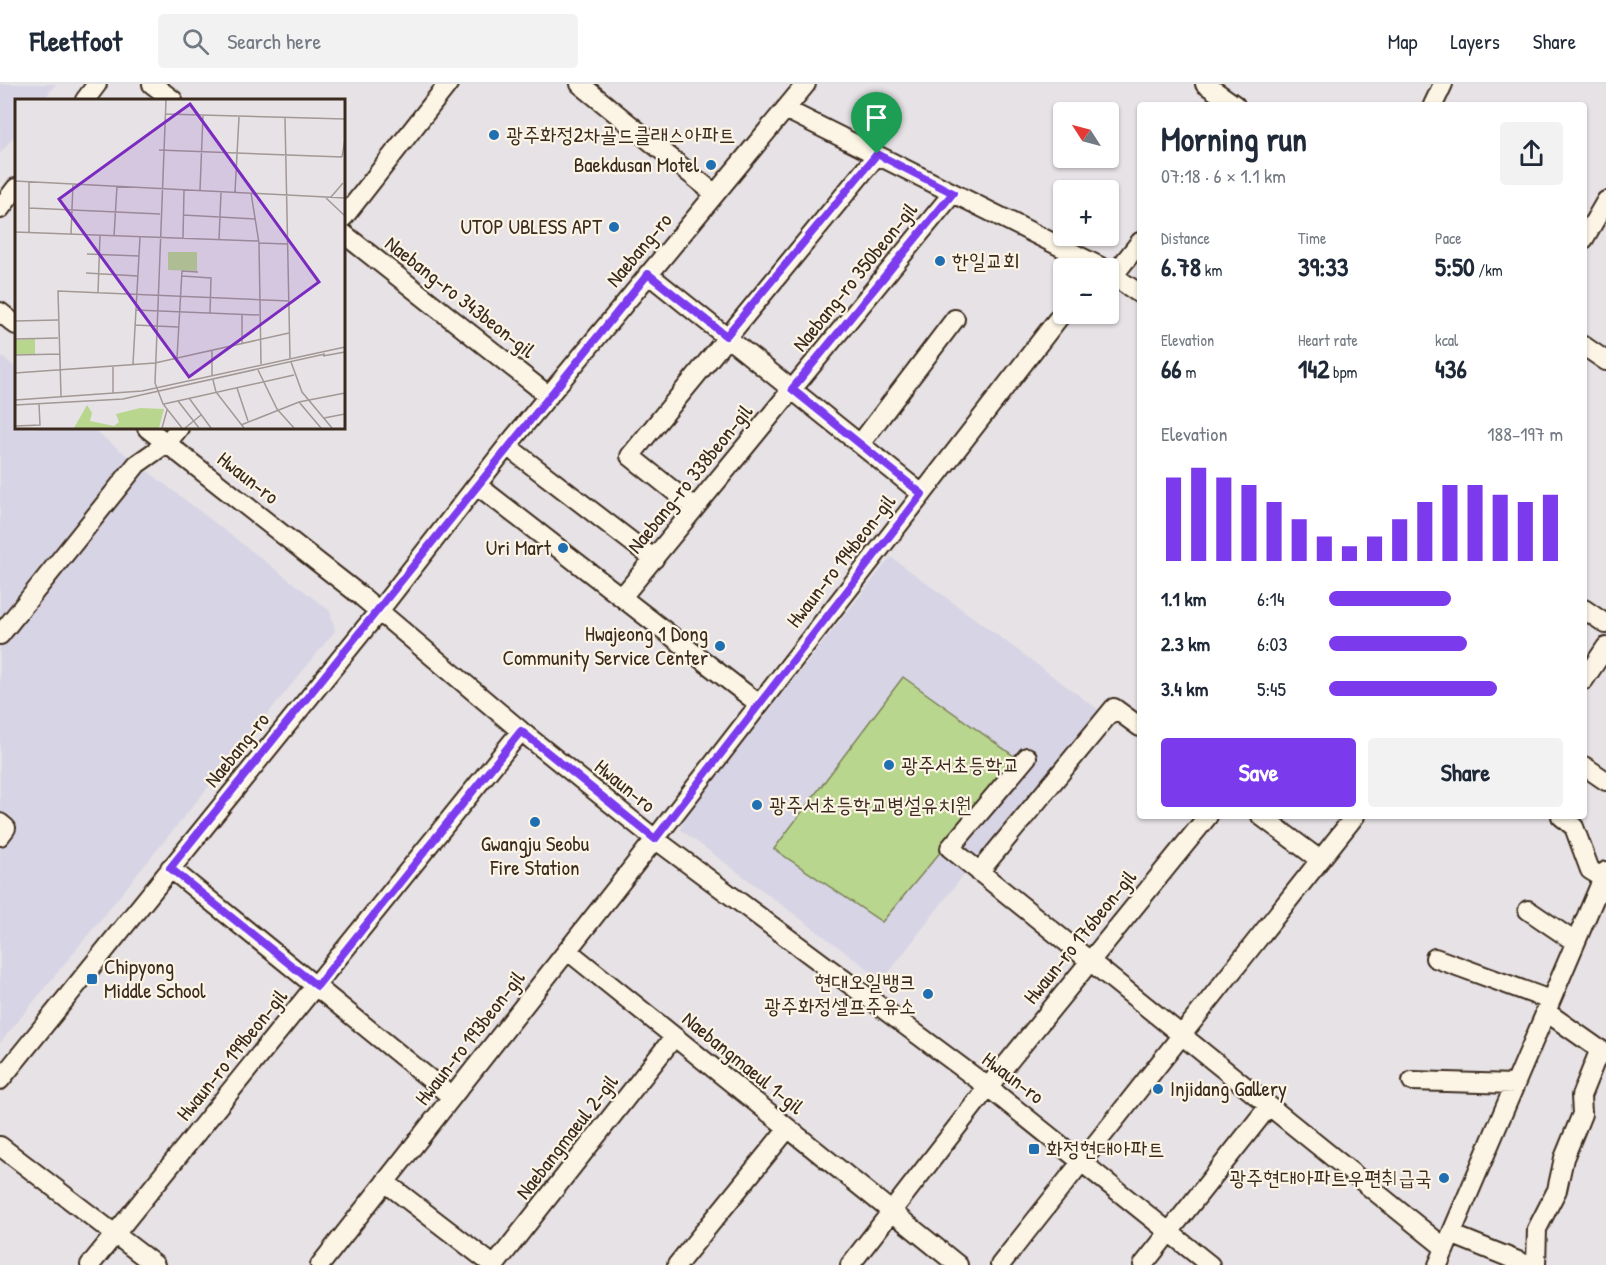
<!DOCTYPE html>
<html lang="en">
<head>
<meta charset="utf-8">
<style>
	:root { --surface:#fff; --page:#f2f2f3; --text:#1f2937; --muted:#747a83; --line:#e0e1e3; --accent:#7c3aed }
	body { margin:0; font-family:"Patrick Hand","Poor Story",sans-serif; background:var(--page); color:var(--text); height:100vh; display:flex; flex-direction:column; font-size:22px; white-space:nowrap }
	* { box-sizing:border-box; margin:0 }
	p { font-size:20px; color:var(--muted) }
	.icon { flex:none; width:33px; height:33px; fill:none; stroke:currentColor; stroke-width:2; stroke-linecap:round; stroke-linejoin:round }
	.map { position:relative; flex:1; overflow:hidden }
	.side { position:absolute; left:1137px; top:18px; width:450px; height:717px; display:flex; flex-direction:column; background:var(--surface); border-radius:6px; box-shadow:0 2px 4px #0004 }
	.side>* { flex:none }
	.needle { width:39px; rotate:306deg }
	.tools { position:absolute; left:1053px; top:18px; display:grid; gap:12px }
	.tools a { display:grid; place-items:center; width:66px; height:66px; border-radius:6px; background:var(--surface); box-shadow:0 2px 4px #0004; font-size:30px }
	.pin { position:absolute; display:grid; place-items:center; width:51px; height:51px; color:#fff; margin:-62px -26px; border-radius:50% 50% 50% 0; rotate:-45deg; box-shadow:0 0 6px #0007 }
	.pin .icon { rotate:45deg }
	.round { display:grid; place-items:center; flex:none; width:63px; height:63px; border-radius:6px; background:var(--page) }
	.headline { display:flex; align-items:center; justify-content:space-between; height:102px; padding:0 24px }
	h1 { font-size:33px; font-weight:800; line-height:45px }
	.metrics { display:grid; grid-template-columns:repeat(3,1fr); gap:9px; height:102px; padding:6px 24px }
	.metrics div { display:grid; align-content:center }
	.metrics b { font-size:26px; font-weight:800 }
	.metrics small { font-size:16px; font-weight:400 }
	.metrics p { font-size:16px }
	.chart { height:168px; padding:12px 24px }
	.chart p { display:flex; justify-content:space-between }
	.chart svg { width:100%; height:108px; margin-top:6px; stroke:var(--accent); stroke-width:6 }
	.cta { display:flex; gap:12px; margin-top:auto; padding:12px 24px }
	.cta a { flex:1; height:69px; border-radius:6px; background:var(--accent); color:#fff; font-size:24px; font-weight:800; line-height:69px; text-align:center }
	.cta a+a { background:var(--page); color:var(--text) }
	ul { padding:0 24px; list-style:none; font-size:20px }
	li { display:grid; grid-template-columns:96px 72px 1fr; align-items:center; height:45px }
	li i { height:15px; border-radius:8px; background:var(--accent) }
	header { display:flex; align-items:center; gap:36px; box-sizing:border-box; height:84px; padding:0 30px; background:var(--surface); border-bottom:2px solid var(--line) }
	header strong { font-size:28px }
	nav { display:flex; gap:33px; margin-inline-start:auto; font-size:21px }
	.search { width:420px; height:54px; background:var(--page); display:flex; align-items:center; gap:15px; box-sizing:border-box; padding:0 21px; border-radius:6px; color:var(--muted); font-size:22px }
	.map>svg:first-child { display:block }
	.built { fill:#d7d4e5 }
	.green { fill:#b9d68e; stroke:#7a8056; stroke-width:1.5 }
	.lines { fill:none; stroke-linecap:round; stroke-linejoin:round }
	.minor-casing { stroke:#3b2a1e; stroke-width:22 }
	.minor { stroke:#fcf5e5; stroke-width:18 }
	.route-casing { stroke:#fff; stroke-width:12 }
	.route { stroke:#7c3aed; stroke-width:8 }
	.poi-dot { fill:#1f6fb2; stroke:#fcf5e5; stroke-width:2 }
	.labels { text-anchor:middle; stroke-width:4.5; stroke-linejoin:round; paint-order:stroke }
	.poi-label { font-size:21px; fill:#3b2a1e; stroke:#fcf5e5; text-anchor:start }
	.street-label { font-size:21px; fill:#3b2a1e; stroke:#fcf5e5 }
	.inset-road { fill:none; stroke:#a29895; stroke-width:1.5 }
	.view { fill:#7b2cbf; fill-opacity:0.15; stroke:#7b2cbf; stroke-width:3 }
	.inset-edge { fill:none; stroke:#3b2a1e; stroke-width:3 }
</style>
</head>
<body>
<header>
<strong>Fleetfoot</strong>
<div class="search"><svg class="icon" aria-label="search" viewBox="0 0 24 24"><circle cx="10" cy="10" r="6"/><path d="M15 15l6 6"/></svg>Search here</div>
<nav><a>Map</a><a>Layers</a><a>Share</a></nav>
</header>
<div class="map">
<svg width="1606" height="1181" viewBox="0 0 1606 1181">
	<rect width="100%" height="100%" fill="#e6e2e5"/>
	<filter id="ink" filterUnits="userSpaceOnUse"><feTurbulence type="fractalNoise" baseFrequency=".0167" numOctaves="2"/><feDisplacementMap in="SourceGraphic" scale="12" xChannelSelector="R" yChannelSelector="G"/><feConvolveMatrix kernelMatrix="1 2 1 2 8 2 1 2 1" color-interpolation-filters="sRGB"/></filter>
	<g filter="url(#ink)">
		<path class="built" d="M0 0H56L43 16H16V49L0 70Z
			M0 271 16 284V344H91L330 527 335 547 0 959Z
			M891 473 1100 627 971 781 883 896 681 746 682 736Z"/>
		<path class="green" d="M903 593 1018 675 882 838 774 765Z"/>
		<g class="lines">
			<defs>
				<path id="minor" d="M152 0 173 16
					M580 0 715 110
					M1205 0 1235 21
					M85 16 97 0
					M1433 21 1443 0
					M785 25 1103 184
					M0 125 16 104
					M344 133 448 0
					M344 150 549 312
					M1584 155 1606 117
					M1108 188 1140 210
					M648 190 922 410
					M1114 191 1140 158
					M0 228 16 241
					M1584 262 1606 277
					M147 344 361 512 521 647 655 755 988 1003 1210 1181
					M860 360 955 235
					M507 362 654 475
					M477 401 759 620
					M695 424 630 372 877 71
					M622 513 953 109
					M1584 525 1606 540
					M0 551 137 380 167 359 179 344
					M1584 596 1606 563
					M1027 673 950 764 1445 1164
					M1584 682 1606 697
					M1261 732 1320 776
					M1561 732 1574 743 1590 786 1603 794
					M0 739 6 744 0 752
					M170 784 452 1013
					M979 788 1114 624 1140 643
					M1528 826 1575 858
					M568 867 958 1181
					M1435 874 1550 916
					M1545 927 1606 970
					M0 996 379 527 507 362 806 0
					M1412 997 1514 1000
					M0 1062 155 1181
					M385 1098 493 1181
					M1451 1150 1528 1181
					M90 1181 521 647
					M320 1181 655 755 1064 227
					M495 1181 674 953
					M677 1181 788 1044
					M850 1181 988 1003 1208 732
					M1000 1181 1355 732
					M1143 1181 1269 1022
					M1438 1181 1606 787
					M1536 1181 1537 1145 1557 1106 1564 1074 1582 1030 1581 1012 1600 965"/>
			</defs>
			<use href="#minor" class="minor-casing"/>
			<use href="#minor" class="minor"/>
		</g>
	</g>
	<g class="lines" filter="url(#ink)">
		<defs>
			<path id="route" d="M877 70 953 109 792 305 922 410 655 755 521 647 317 902 170 784C330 587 488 387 648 190L726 252Z"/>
		</defs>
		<use href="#route" class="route-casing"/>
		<use href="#route" class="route"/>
	</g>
	<g class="poi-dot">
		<circle cx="494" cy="51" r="6"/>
		<circle cx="711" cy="81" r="6"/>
		<circle cx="614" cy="143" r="6"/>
		<circle cx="940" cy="177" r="6"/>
		<circle cx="563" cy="464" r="6"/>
		<circle cx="720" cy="562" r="6"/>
		<circle cx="889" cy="681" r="6"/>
		<circle cx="757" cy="721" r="6"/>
		<circle cx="535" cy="738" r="6"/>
		<rect x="86" y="889" width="12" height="12" rx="3"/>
		<circle cx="928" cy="910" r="6"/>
		<circle cx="1158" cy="1005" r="6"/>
		<rect x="1028" y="1059" width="12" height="12" rx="3"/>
		<circle cx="1444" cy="1094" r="6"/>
	</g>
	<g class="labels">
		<g class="poi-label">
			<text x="506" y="58">광주화정2차골드클래스아파트</text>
			<text x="699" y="88" text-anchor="end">Baekdusan Motel</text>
			<text x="602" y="150" text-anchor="end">UTOP UBLESS APT</text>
			<text x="952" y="184">한일교회</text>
			<text x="551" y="471" text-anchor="end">Uri Mart</text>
			<text x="708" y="557" text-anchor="end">Hwajeong 1 Dong<tspan x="708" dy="24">Community Service Center</tspan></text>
			<text x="901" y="688">광주서초등학교</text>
			<text x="769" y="728">광주서초등학교병설유치원</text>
			<text x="535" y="767" text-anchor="middle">Gwangju Seobu<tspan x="535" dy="24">Fire Station</tspan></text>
			<text x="104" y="890">Chipyong<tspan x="104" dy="24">Middle School</tspan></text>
			<text x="916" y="905" text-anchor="end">현대오일뱅크<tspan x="916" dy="24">광주화정셀프주유소</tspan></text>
			<text x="1170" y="1012">Injidang Gallery</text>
			<text x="1046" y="1072">화정현대아파트</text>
			<text x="1432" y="1101" text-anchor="end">광주현대아파트우편취급국</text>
		</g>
		<g class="street-label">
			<text transform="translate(639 166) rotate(-50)" y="7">Naebang-ro</text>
			<text transform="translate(855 193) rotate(-51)" y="7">Naebang-ro 350beon-gil</text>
			<text transform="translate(460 213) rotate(38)" y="7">Naebang-ro 343beon-gil</text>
			<text transform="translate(248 394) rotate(38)" y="7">Hwaun-ro</text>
			<text transform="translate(690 395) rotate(-51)" y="7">Naebang-ro 338beon-gil</text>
			<text transform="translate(841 477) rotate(-52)" y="7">Hwaun-ro 194beon-gil</text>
			<text transform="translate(237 666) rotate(-51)" y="7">Naebang-ro</text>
			<text transform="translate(625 702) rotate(39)" y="7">Hwaun-ro</text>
			<text transform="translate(1080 853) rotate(-51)" y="7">Hwaun-ro 176beon-gil</text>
			<text transform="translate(470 954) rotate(-52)" y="7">Hwaun-ro 193beon-gil</text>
			<text transform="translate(232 971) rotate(-51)" y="7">Hwaun-ro 199beon-gil</text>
			<text transform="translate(743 979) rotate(39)" y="7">Naebangmaeul 1-gil</text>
			<text transform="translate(1013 994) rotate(37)" y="7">Hwaun-ro</text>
			<text transform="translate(567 1053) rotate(-52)" y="7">Naebangmaeul 2-gil</text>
		</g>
	</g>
	<g transform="translate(15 15)">
		<rect width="330" height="330" fill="#e6e2e5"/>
		<path d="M153 153H182V172L153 171ZM20 240V255H0V241ZM72 306 77 314 75 322 99 327 104 323 101 315 125 309 149 310 144 329H59Z" fill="#b9d68e"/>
		<path class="inset-road" d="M151 1 140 284 148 305 167 329M150 15 330 20M270 19 275 259M144 51 327 58M327 58 330 40M330 70V115M0 82 330 99M14 83V134M185 91 188 16M220 93 224 18M236 94 244 144 246 265M316 98 328 84M311 99 329 116M14 109 145 115M168 116 240 120M0 133 243 142M56 135 58 85M99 137 102 87M168 139 169 91M204 141 206 93M244 144 272 145M72 155 124 157M71 174 123 177M167 177 196 179 195 214M83 194 85 136M121 211 244 216M227 215V244M0 222 43 221M120 226 163 228M0 240 43 239M197 252V277M0 256 45 255M308 257 330 253M162 259 167 172 183 173M276 263 287 293 317 329M118 265 125 138M243 271 262 310 279 329M0 274 140 264 274 234M198 281 201 293 229 329M222 289 233 322M98 294V268M46 297 43 192 274 202M174 299 196 329M0 301 127 292 330 248M163 302 184 329M284 303 306 329M149 305 279 276M0 306 108 300 310 255M309 319 330 315M226 326 284 303 330 294M0 327 25 326 24 305M147 329 152 311M170 329 186 316"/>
		<path class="view" d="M175 5 304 183 174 278 44 100Z"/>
		<rect width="330" height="330" class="inset-edge"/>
	</g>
</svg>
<div class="tools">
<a><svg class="needle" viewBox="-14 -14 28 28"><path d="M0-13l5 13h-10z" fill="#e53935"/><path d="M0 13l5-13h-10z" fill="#747a83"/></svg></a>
<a>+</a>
<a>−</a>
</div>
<div class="pin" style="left:877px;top:70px;background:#1e9e55"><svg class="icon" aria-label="arrive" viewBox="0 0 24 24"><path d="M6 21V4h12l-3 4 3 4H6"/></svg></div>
<section class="side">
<div class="headline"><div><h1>Morning run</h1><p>07:18 · 6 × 1.1 km</p></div><a class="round"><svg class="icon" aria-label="share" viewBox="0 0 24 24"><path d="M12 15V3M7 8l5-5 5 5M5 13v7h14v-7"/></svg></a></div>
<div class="metrics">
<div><p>Distance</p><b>6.78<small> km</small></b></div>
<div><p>Time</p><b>39:33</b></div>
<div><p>Pace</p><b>5:50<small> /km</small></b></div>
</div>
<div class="metrics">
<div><p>Elevation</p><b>66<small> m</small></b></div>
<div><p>Heart rate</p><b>142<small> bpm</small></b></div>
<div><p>kcal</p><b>436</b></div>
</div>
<div class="chart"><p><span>Elevation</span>188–197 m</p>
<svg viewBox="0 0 160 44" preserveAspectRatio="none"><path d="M5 44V10M15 44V6M25 44V10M35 44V13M45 44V20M55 44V27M65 44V34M75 44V38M85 44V34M95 44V27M105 44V20M115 44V13M125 44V13M135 44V17M145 44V20M155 44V17"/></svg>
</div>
<ul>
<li><b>1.1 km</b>6:14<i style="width:52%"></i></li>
<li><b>2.3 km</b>6:03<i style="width:59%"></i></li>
<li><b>3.4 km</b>5:45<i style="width:72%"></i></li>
</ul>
<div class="cta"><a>Save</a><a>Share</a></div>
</section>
</div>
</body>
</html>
